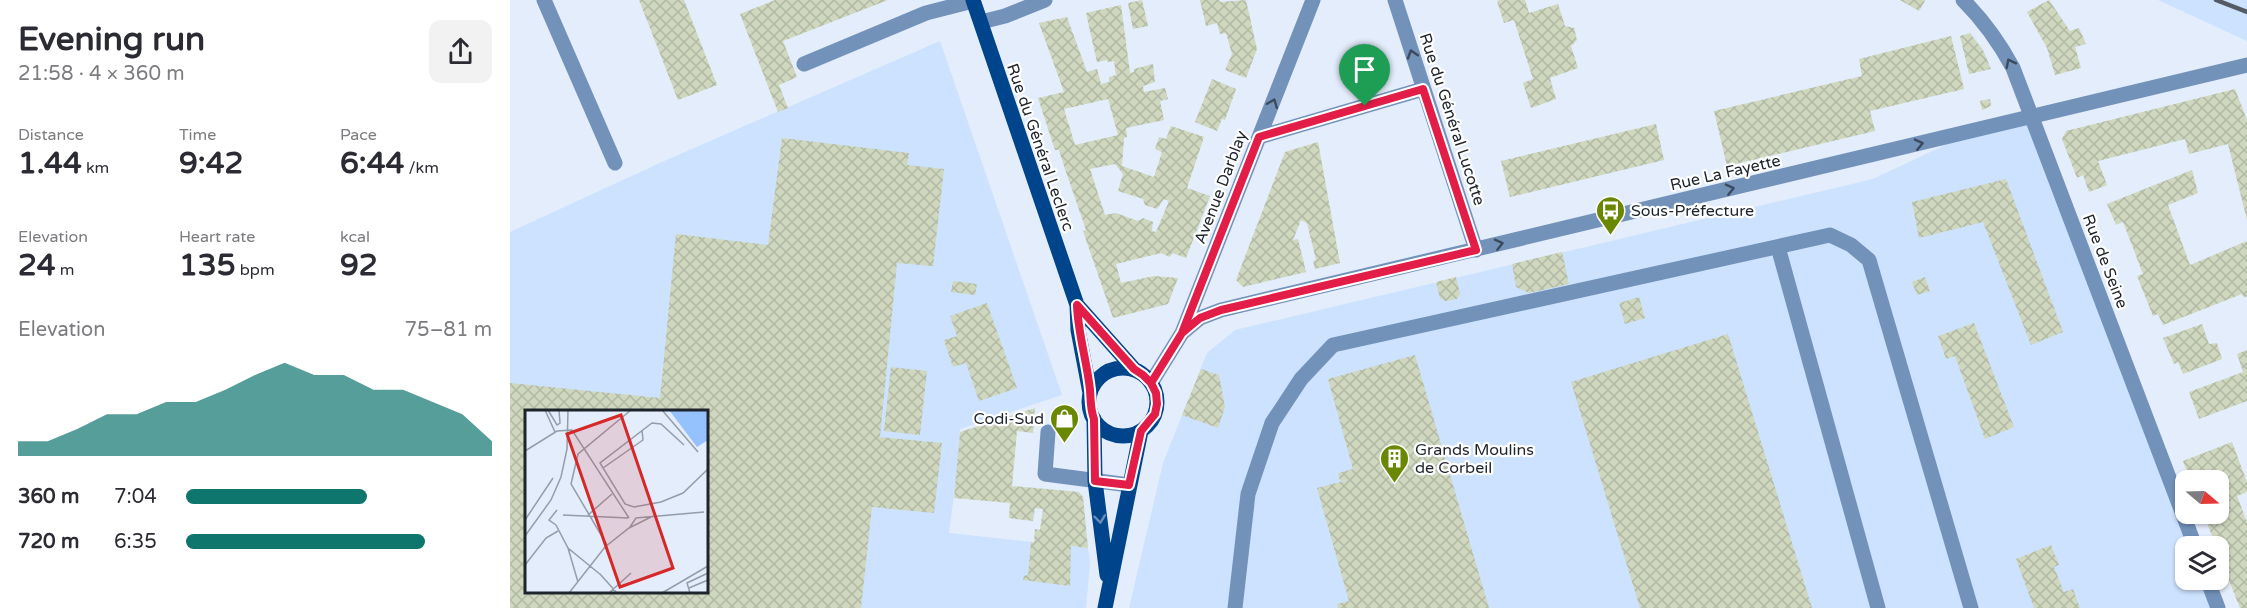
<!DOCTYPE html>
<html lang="en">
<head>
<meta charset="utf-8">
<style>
	:root { --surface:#fff; --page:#f2f2f3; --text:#2b2b33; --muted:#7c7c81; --accent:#0f766e }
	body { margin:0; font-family:"Varela Round",sans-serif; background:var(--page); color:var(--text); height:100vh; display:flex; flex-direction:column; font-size:22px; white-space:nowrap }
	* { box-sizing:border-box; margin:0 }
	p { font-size:20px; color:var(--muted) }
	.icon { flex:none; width:33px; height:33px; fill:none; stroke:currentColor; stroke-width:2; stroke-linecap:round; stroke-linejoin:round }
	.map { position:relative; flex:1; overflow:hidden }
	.drawer { display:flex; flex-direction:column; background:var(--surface); width:510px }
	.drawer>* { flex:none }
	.needle { width:39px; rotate:109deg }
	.controls { position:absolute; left:1665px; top:470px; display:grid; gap:12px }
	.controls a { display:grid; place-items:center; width:54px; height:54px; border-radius:12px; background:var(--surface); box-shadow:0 2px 4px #0004; font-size:30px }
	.pin { position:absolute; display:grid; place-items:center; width:51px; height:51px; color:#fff; margin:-62px -26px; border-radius:50% 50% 50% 0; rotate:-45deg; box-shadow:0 0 6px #0007 }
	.pin .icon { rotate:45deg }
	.round { display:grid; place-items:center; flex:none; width:63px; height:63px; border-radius:12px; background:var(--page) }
	.head { display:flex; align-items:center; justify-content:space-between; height:102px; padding:0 18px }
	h1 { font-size:33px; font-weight:700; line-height:45px }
	.stats { display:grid; grid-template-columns:repeat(3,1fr); gap:9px; height:102px; padding:6px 18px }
	.stats div { display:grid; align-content:center }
	.stats b { font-size:30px; font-weight:700 }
	.stats small { font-size:16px; font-weight:400 }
	.stats p { font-size:16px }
	.chart { height:168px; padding:12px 18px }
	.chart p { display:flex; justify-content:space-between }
	.chart svg { width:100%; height:108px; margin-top:6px; fill:var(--accent); opacity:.7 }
	ul { padding:0 18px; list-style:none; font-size:20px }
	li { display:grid; grid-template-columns:96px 72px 1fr; align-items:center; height:45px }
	li i { height:15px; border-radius:8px; background:var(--accent) }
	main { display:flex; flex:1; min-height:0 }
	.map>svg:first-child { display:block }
	.built { fill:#cce2fe; fill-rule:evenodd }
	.building { fill:url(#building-cross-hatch); fill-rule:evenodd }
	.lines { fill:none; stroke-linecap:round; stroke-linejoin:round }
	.minor { stroke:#7392ba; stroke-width:15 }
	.major { stroke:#00448b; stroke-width:15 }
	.rail { stroke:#545b64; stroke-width:4.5 }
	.oneway { stroke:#3c4a5e }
	.oneway2 { stroke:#668fb9 }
	.route-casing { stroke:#fff; stroke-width:12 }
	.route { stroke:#e11d48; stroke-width:8 }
	.labels { text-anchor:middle; stroke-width:4.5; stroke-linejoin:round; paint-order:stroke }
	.street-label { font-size:16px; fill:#1e242c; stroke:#fff }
	.poi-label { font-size:16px; fill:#1e242c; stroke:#fff; text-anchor:start }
	.inset-road { fill:none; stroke:#949da8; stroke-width:1.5 }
	.view { fill:#d62828; fill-opacity:0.15; stroke:#d62828; stroke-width:3 }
	.inset-edge { fill:none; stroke:#1e242c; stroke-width:3 }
</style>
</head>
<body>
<main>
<section class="drawer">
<div class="head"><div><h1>Evening run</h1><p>21:58 · 4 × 360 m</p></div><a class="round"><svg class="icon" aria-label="share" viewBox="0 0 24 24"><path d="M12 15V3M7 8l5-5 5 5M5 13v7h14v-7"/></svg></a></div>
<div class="stats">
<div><p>Distance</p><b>1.44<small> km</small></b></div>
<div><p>Time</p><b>9:42</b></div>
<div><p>Pace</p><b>6:44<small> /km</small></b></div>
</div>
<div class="stats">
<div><p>Elevation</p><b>24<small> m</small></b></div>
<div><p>Heart rate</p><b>135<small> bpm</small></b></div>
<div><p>kcal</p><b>92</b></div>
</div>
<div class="chart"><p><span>Elevation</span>75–81 m</p>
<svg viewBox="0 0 160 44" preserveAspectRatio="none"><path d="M0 44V38L10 38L20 33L30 27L40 27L50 22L60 22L70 17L80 11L90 6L100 11L110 11L120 17L130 17L140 22L150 27L160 38V44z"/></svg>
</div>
<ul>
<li><b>360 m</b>7:04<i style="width:59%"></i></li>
<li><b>720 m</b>6:35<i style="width:78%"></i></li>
</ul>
</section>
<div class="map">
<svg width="1737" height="608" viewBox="0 0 1737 608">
	<defs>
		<pattern id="building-cross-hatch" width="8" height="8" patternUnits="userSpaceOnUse" patternTransform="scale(1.5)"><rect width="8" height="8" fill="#cfd8bf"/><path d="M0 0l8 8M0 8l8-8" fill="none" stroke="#b1b9a4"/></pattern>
	</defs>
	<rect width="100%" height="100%" fill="#e3edfb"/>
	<path class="built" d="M1648 0H1737V41Z
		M430 41 552 395 450 429 446 480 439 533 578 548 580 563 576 608H0V232L152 162ZM16 412H196V592H16Z
		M1522 117 1685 546H1676V579H1697L1708 608H619L653 463 697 353 725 330 1363 179 1465 131Z"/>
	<path class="building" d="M129 0H174L207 85 168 100Z
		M265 0H378L273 41 287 77 269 85 278 108 268 112 230 14Z
		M632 0 638 26 623 29 618 3Z
		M690 0H709L710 2 736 0 747 49 736 78 715 70 722 54 716 33 710 34 707 23 696 26Z
		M990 0H1015L1019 13 1048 4 1055 26 1064 28 1067 40 1061 46 1068 68 1040 78 1046 99 1021 108 1013 83 1023 79 1004 20 994 23 987 1Z
		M1390 0H1414L1415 1 1409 11Z
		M1539 0 1560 31 1569 28 1576 44 1565 47 1571 68 1545 75 1537 48 1517 12Z
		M611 5 620 73 624 72V69L643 64 645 82 633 86 634 92 655 88 658 99 650 101 654 120 616 128 617 137 614 138 612 166 644 177 652 152 645 149 649 137 656 139 661 126 694 137 677 188 700 196 676 258 662 253 660 257 651 253 606 264 611 283 644 276 668 278 658 304 603 318 573 231 576 230 554 166 549 150H545L528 98 554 92 529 23 557 17 577 72 587 69 591 84 599 82V77L606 75 604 61 598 62 597 60 587 62 576 13ZM598 99 608 135 565 145 554 109ZM605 164 613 174 608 191 633 199 635 205 647 209 654 199 659 201 646 232 642 231 643 222 633 218 628 221 606 213 595 215 580 169Z
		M1460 33 1473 50 1481 69 1459 74 1450 36Z
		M1441 36 1454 89 1360 111 1365 131 1217 166 1204 111 1352 76 1349 59Z
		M702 79 726 89 715 120 712 119 707 131 685 122Z
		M1725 89 1737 120V220L1718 144 1679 154 1675 139 1588 161 1597 185 1579 192 1573 175 1567 178 1552 139 1556 131Z
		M1480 99 1481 106 1472 110 1470 101Z
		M1146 124 1154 160 1000 197 991 161Z
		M272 138 399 153 397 165 434 169 423 266 387 263 370 437 432 443 424 513 362 507 351 608H0V383L150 398 166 234 258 245ZM16 412H196V592H16Z
		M808 142 830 263 805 269 803 261 806 260 797 223 791 220 783 240 788 239 796 272 733 287 726 280 775 152Z
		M1682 170 1688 193 1658 205 1680 265 1737 241V296L1734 298 1732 294 1653 325 1648 314 1643 316 1627 276 1633 274 1613 222 1606 225 1597 204Z
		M1496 179 1553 332 1521 345 1473 222 1409 238 1402 202Z
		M1052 252 1059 284 1019 293 1006 287 1002 264Z
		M946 277 950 294 947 299 935 301 930 298 926 282Z
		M1415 277 1420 291 1407 295 1402 282Z
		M443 281 467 284 465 295 441 292Z
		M1129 297 1135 318 1115 324 1109 303Z
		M477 303 507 388 469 401 456 363 443 367 434 340 447 336 440 316Z
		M1464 323 1504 427 1475 439 1445 356 1436 359 1428 336Z
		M1692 324 1699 344 1707 343 1712 359 1673 374 1668 362 1664 364 1653 338Z
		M1218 334 1302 608H1130L1061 382Z
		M1737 350V401L1689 419 1679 392 1733 372 1727 354Z
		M905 355 979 608H828L827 604 839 601 807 488 838 480 830 481 828 473 843 469 818 379Z
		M381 367 417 371 410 435 374 431Z
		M691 369 709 375 715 407 708 428 672 415Z
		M525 408 523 433 507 431 502 486 569 492 573 497 578 548 561 546 560 586 513 580 514 576 518 575 521 542H524L525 529 530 530 533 509 525 508 523 521 499 518 500 503 444 498 450 432Z
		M1722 442 1737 482V492L1727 496 1737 522V608H1730L1708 553V546H1706L1693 513H1708V480H1680L1673 461Z
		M1541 545 1549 565 1544 567 1554 592 1563 589 1570 608H1524L1506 559Z"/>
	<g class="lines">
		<path class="minor" d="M34 0 105 163
			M885 0 966 250
			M1453 0C1474 21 1489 42 1503 68L1685 546
			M471 22 495 16 535 0
			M294 64 416 13 463 1
			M749 137 913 89
			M1268 247 1368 608
			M672 333 690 318 711 310 1737 65
			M641 383 672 333 803 0
			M538 432 535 474 619 485
			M1697 579 1708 608
			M725 608 738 494 762 423 791 379 823 345 1320 235 1341 245 1359 260 1461 608"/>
		<path class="major" d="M463 0 567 305 568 330 580 393
			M567 305 624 369
			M579 402a34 34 0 1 1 68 0a34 34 0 1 1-68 0Z
			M584 419 585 481 597 575
			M595 608 631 431"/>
		<path class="rail" d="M1706 0 1737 12"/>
	</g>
	<defs><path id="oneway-chevron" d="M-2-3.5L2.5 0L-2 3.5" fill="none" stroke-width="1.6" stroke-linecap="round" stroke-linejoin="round" transform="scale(1.5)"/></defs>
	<g class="oneway">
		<use href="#oneway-chevron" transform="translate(902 54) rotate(-108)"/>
		<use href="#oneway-chevron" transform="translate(1500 63) rotate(-117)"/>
		<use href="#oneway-chevron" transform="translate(763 103) rotate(-68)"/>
		<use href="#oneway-chevron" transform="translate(1409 144) rotate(-13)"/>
		<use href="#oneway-chevron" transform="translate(1220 189) rotate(-13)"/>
		<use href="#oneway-chevron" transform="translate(989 244) rotate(-14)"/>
	</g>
	<use class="oneway2" href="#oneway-chevron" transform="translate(590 519) rotate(83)"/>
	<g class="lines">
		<defs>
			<path id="route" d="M855 106 749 137 672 333 641 383 633 375 624 369 567 305C568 334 577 361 580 390 581 401 580 408 584 419L585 481 619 485 631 431 645 414 647 404 646 393 641 383 672 333 690 318 711 310 966 250 913 89 855 106"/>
		</defs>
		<use href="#route" class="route-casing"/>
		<use href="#route" class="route"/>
	</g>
	<defs>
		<symbol id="bus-pin" viewBox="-11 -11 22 30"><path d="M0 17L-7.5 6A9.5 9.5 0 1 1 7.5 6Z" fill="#698700" stroke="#fff"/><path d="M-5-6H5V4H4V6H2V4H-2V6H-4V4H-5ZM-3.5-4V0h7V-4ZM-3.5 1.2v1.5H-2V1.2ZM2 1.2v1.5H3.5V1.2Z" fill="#fff"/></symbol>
		<symbol id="shop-pin" viewBox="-11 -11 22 30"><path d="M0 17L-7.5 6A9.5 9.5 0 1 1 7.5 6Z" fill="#698700" stroke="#fff"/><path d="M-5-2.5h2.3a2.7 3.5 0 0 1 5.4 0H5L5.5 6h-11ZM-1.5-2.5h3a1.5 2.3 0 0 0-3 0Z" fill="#fff"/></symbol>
		<symbol id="building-pin" viewBox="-11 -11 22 30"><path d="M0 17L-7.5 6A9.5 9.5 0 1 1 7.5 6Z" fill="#698700" stroke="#fff"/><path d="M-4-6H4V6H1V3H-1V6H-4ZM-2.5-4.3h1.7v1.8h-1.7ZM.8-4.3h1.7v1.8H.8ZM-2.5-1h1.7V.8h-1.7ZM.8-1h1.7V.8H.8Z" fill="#fff"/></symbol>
	</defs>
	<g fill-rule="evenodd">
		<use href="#bus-pin" x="1084" y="194" width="33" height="45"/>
		<use href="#shop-pin" x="538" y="402" width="33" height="45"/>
		<use href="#building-pin" x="868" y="442" width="33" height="45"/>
	</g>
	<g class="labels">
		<g class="street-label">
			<text transform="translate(943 119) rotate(72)" y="6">Rue du Général Lucotte</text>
			<text transform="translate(531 147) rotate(71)" y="6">Rue du Général Leclerc</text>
			<text transform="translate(1215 172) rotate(-13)" y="6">Rue La Fayette</text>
			<text transform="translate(710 187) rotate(-69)" y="6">Avenue Darblay</text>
			<text transform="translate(1596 261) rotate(69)" y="6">Rue de Seine</text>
		</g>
		<g class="poi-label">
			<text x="1121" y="216">Sous-Préfecture</text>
			<text x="534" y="424" text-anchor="end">Codi-Sud</text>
			<text x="905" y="455">Grands Moulins<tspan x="905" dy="18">de Corbeil</tspan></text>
		</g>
	</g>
	<g transform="translate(15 410)">
		<rect width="183" height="183" fill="#e3edfb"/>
		<path d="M144 0H183V30L172 37Z" fill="#95c2fd"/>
		<path class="inset-road" d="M20 0 30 22M23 0 32 15 35 13 34 0M137 0 173 42M159 35 136 14 127 13 75 53 100 94 109 97 136 92 158 83 183 59M0 41 32 21 47 20 104 108M78 58 118 30 117 20M38 105 103 108M63 105 87 84M0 110 28 68M31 115 43 138 76 165M31 115 24 110 32 100M105 117 111 108 179 102M0 126 26 90 36 67 42 39 43 0M82 135 46 74 53 44 106 0M43 138 53 172M0 155 21 128 33 121M75 164 92 183M164 178 183 170M44 183 80 137 104 118 128 106M84 183 106 163M137 183 183 156M165 183 162 173 183 163"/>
		<path class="view" d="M96 5 148 158 95 177 42 24Z"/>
		<rect width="183" height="183" class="inset-edge"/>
	</g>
</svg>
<div class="controls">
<a><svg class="needle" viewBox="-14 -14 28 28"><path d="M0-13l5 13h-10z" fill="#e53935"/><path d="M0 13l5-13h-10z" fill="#7c7c81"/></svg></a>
<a><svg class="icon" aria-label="layers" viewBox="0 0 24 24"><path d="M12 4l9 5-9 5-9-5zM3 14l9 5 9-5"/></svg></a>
</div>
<div class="pin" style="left:855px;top:106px;background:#1e9e55"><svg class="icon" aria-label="arrive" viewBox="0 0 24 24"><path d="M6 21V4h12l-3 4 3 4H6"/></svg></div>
</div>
</main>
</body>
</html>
